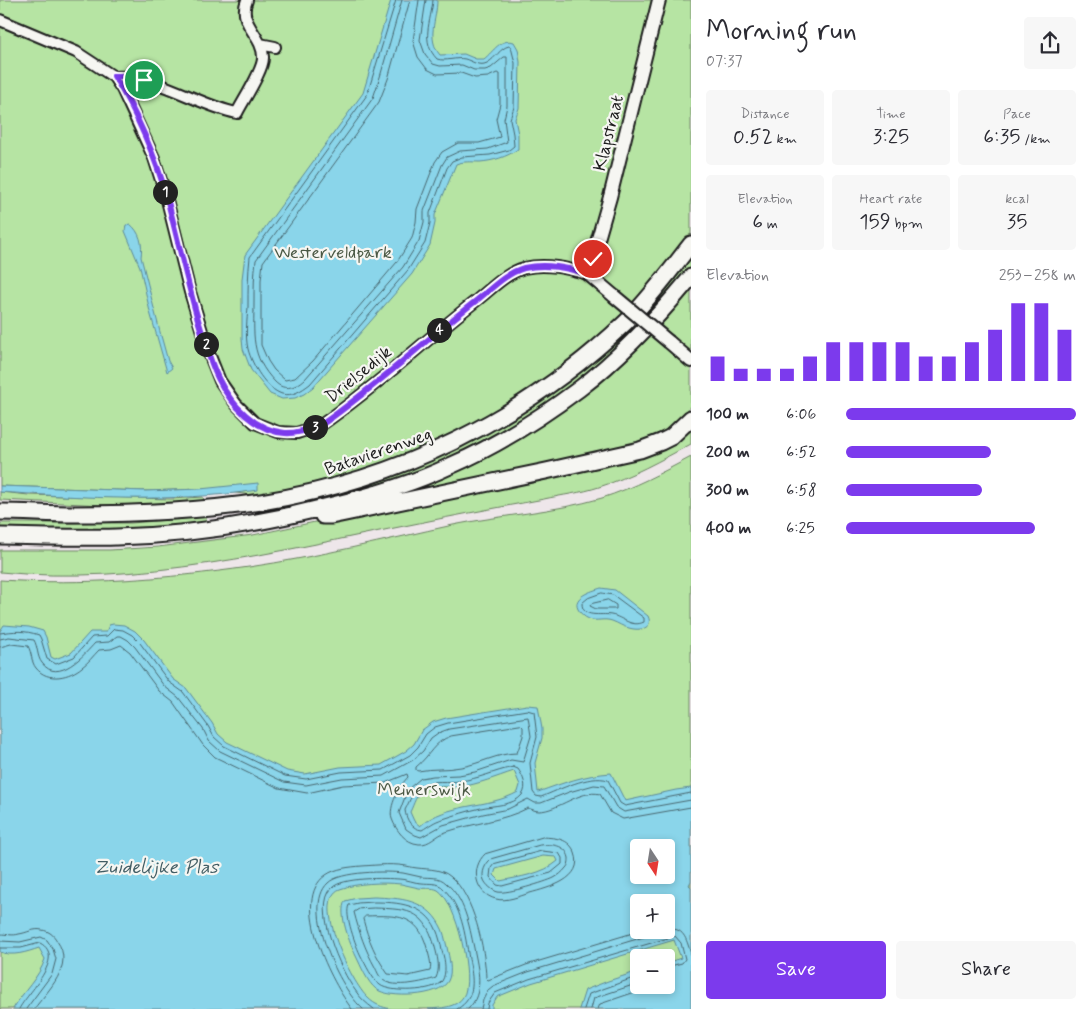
<!DOCTYPE html>
<html lang="en">
<head>
<meta charset="utf-8">
<style>
	:root { --surface:#fff; --page:#f7f7f7; --text:#2b2b33; --muted:#7c7c81; --accent:#7c3aed }
	body { margin:0; font-family:Mynerve,sans-serif; background:var(--page); color:var(--text); height:100vh; display:flex; flex-direction:column; font-size:19px; white-space:nowrap }
	* { box-sizing:border-box; margin:0 }
	p { font-size:16px; color:var(--muted) }
	.icon { flex:none; width:28px; height:28px; fill:none; stroke:currentColor; stroke-width:2; stroke-linecap:round; stroke-linejoin:round }
	.map { position:relative; flex:1; overflow:hidden }
	.drawer { display:flex; flex-direction:column; background:var(--surface); width:400px }
	.drawer>* { flex:none }
	.needle { width:32px; rotate:168deg }
	.buttons { position:absolute; left:630px; top:839px; display:grid; gap:10px }
	.buttons a { display:grid; place-items:center; width:45px; height:45px; border-radius:5px; background:var(--surface); box-shadow:0 2px 8px #0003; font-size:25px }
	.pin { position:absolute; display:grid; place-items:center; width:42px; height:42px; color:#fff; margin:-21px; border:2px solid #fff; border-radius:50%; box-shadow:0 1px 5px #0007 }
	.km { position:absolute; width:25px; height:25px; margin:-12px; border-radius:50%; background:#222; color:#fff; font-size:14px; line-height:25px; text-align:center }
	.round { display:grid; place-items:center; flex:none; width:52px; height:52px; border-radius:5px; background:var(--page) }
	.headline { display:flex; align-items:center; justify-content:space-between; height:85px; padding:0 15px }
	h1 { font-size:28px; font-weight:600; line-height:38px }
	.figures { display:grid; grid-template-columns:repeat(3,1fr); gap:8px; height:85px; padding:5px 15px }
	.figures div { display:grid; align-content:center; border-radius:5px; background:var(--page); text-align:center }
	.figures b { font-size:21px; font-weight:600 }
	.figures small { font-size:14px; font-weight:400 }
	.figures p { font-size:14px }
	.chart { height:140px; padding:10px 15px }
	.chart p { display:flex; justify-content:space-between }
	.chart svg { width:100%; height:90px; margin-top:5px; stroke:var(--accent); stroke-width:6 }
	.cta { display:flex; gap:10px; margin-top:auto; padding:10px 15px }
	.cta a { flex:1; height:58px; border-radius:5px; background:var(--accent); color:#fff; font-size:20px; font-weight:600; line-height:58px; text-align:center }
	.cta a+a { background:var(--page); color:var(--text) }
	ul { padding:0 15px; list-style:none; font-size:16px }
	li { display:grid; grid-template-columns:80px 60px 1fr; align-items:center; height:38px }
	li i { height:12px; border-radius:6px; background:var(--accent) }
	main { display:flex; flex:1; min-height:0 }
	.map>svg:first-child { display:block }
	.green { fill:#b6e4a3; stroke:#698060; fill-rule:evenodd }
	.water { fill:#8ad5ea; stroke:#5e8b98; fill-rule:evenodd }
	.lines { fill:none; stroke-linecap:round; stroke-linejoin:round }
	.shore { stroke:#48666e; stroke-width:1 }
	.minor-casing { stroke:#1c1c1c; stroke-width:14 }
	.tertiary-casing { stroke:#1c1c1c; stroke-width:16 }
	.secondary-casing { stroke:#1c1c1c; stroke-width:19 }
	.minor { stroke:#f6f6f2; stroke-width:10 }
	.tertiary { stroke:#f6f6f2; stroke-width:12 }
	.secondary { stroke:#f6f6f2; stroke-width:15 }
	.tertiary-bridge-casing { stroke:#1c1c1c; stroke-width:16; stroke-linecap:butt }
	.tertiary-bridge { stroke:#f6f6f2; stroke-width:12 }
	.route-casing { stroke:#fff; stroke-width:10 }
	.route { stroke:#7c3aed; stroke-width:6 }
	.labels { text-anchor:middle; stroke-width:4.5; stroke-linejoin:round; paint-order:stroke }
	.street-label { font-size:18px; fill:#1c1c1c; stroke:#f6f6f2 }
	.park-label { font-size:18px; fill:#4a5844; stroke:#f6f6f2 }
	.water-label { font-size:19px; font-style:italic; fill:#425d64; stroke:#f6f6f2 }
</style>
</head>
<body>
<main>
<div class="map">
<svg width="691" height="1009" viewBox="0 0 691 1009">
	<rect width="100%" height="100%" fill="#eee6ea"/>
	<filter id="ink" filterUnits="userSpaceOnUse"><feTurbulence type="fractalNoise" baseFrequency=".02" numOctaves="2"/><feDisplacementMap in="SourceGraphic" scale="10" xChannelSelector="R" yChannelSelector="G"/><feConvolveMatrix kernelMatrix="1 2 1 2 8 2 1 2 1" color-interpolation-filters="sRGB"/></filter>
	<g filter="url(#ink)">
		<path class="green" d="M0 0H691V405L686 412 658 438 615 447 544 467 348 506 201 489 146 491 0 486Z
			M691 421V444C661 460 631 477 599 487 581 493 562 495 544 499 501 507 457 515 414 524 279 551 139 586 0 572V550H110L158 547 253 535 615 459Z
			M691 457V1009H0V580C84 585 166 579 249 567 317 557 385 540 453 525 502 515 554 512 602 498 633 488 663 472 691 457ZM639 848H666V875H639ZM639 902H666V930H639ZM639 958H666V985H639Z
			M0 492 29 495 171 499 203 497 204 501 124 506 0 500Z
			M206 517 207 524 149 529 99 531H0V523H131Z"/>
		<path class="water" d="M391 0H437C437 20 426 38 440 55L464 54 476 59H484C494 51 500 38 514 42L518 49 520 62 519 108 515 119 518 134V149C507 157 493 161 480 162 471 162 464 161 456 164L435 215V223L430 245 412 274 313 387 304 394 295 398 282 399 270 394 251 370 243 349 242 339V279L245 255 363 93Z
			M130 224C140 232 143 244 141 257L160 332 168 361 172 368 167 372 150 312 140 267 125 231 126 225Z
			M258 483V490C172 503 86 498 0 492V486L146 491 200 489Z
			M601 588 615 590 648 616C654 629 639 631 629 628 623 627 618 623 612 621 604 618 596 622 589 619 584 617 580 613 578 609 572 596 592 591 601 588Z
			M113 624 124 625 135 631 144 640 173 679 186 688 212 723 218 734 227 742 287 771 305 774 340 767 381 765 406 751 414 744 422 730 433 722 446 718 527 705 538 706 542 729V738L535 763 538 792C563 783 584 775 611 773L625 801 676 790 691 788V881L689 885 691 887V1009H579L585 990 608 981 639 971V985H666V963L681 958 674 940 531 983 497 997 492 1005V1009H428C440 1008 456 1008 463 997 475 980 456 901 438 890 432 887 426 889 419 888 413 887 407 885 401 884 382 882 357 883 340 889 311 900 352 984 368 998 375 1005 382 1007 391 1009H13C23 991 39 978 45 959L39 948C27 952 13 957 0 952V631L4 625 29 627 43 631 46 637 51 657 55 659 71 653 90 632H106L109 625ZM514 771 520 785 518 792C488 809 447 802 420 826L414 821 410 812C414 804 416 794 424 789 434 784 449 788 460 787 479 784 496 777 514 771ZM639 848H666V875H639ZM543 856 556 857 558 861C543 874 519 877 500 881L494 875 496 869ZM639 902H666V930H639Z
			M374 897C399 898 426 899 440 925 444 931 445 940 447 947 449 958 453 971 448 981 440 997 389 999 376 989 367 982 361 966 356 956 350 944 338 914 345 901L357 898Z"/>
		<g class="lines">
			<path class="shore" d="M396 0 367 95 250 257C248 274 248 290 248 307 247 321 245 336 248 349 252 365 266 389 282 394 292 397 302 390 310 384L408 270 425 243 430 223V213L447 168 452 161 462 157 490 155 509 150 514 146 513 134 510 119 514 107 515 63 511 47 509 46C500 48 496 58 487 63 479 67 472 61 465 59 456 57 446 62 437 59 420 41 431 22 433 0
				M402 0 380 77 373 98 256 260C254 274 254 288 254 302 254 335 250 356 275 382 285 392 296 387 305 379L403 267 419 241 424 222V211L442 165 447 157 460 151 488 149 507 142 504 119 507 106V57H504L491 68 485 70H474L462 65 440 66 433 64 425 54 420 40 426 0
				M410 0 388 79 379 102 263 262 261 280V345L268 361 274 370 285 380 295 378 313 361 397 262 412 238 416 222 417 209 435 162 442 152 458 143H479L500 137 496 119 500 104V74L497 73 488 77 475 78 461 73 437 74 427 69 418 57 413 41 419 0
				M602 593 613 595 644 618V622C631 628 623 617 611 615 601 613 582 619 582 603L588 598Z
				M608 600 616 605V609H596L590 606 591 604Z
				M0 633C14 631 24 630 39 635L41 639 47 659 56 664 74 657 92 637 107 636 114 629 123 630 132 635 140 643 169 682 183 692 208 726 214 737 224 746 285 776 306 779 341 772 383 770 410 755 418 747 426 734 435 727 448 723 527 710 534 712 537 737 530 763 533 792 536 796 541 797C559 790 589 774 608 780L620 803 625 806 691 793
				M0 639 9 637 34 640C38 647 37 657 42 663 58 685 85 654 95 643L109 642 117 636H121L128 640 135 647 164 686 178 697 203 729 209 741 220 751 284 782 306 785 342 778 384 776 413 760 423 751 431 738 438 733 449 729 528 717 531 736 523 762 511 760 475 772 459 775 433 776 421 778 408 789 399 813 406 829 415 835 421 837 443 825 483 814 508 809 528 799 535 803H541L569 792 594 785 604 786 616 807 624 812 691 800
				M0 647 11 644 28 646C32 653 31 662 36 668 48 683 70 677 82 667 88 663 93 656 99 650L111 649 121 645 130 652 159 691 173 702 203 745 215 757 279 788 307 793 343 785 385 783 407 774 408 777C400 785 388 807 392 819 396 830 405 843 419 844 430 845 436 835 446 832 473 823 503 821 528 808 531 809 535 811 539 811 558 811 580 789 600 794L611 813 623 819 691 807
				M521 725 523 727V736L517 753C498 753 480 764 461 767 446 770 432 768 418 771L416 770V767C431 755 433 742 451 736Z
				M513 767 518 769C523 776 528 787 522 795 513 806 493 805 481 808 468 811 455 815 443 819 434 821 429 826 422 830 412 829 406 820 405 810 410 801 412 791 422 785 433 779 448 783 460 781 478 779 495 771 513 767Z
				M543 837C556 838 569 838 575 853 585 879 548 888 530 893 520 896 506 902 496 899 475 894 470 868 485 854Z
				M540 845C551 844 566 844 569 858 569 861 569 865 566 868 563 872 558 876 554 878 546 882 507 894 498 892 493 891 486 885 484 880 481 873 485 864 491 859Z
				M542 851 559 853 562 858V864L551 873 502 886 497 885 490 877 491 868 494 864Z
				M374 902C397 902 425 904 436 929 439 936 441 944 442 951 445 960 447 973 442 981 434 992 390 993 380 985 372 979 366 965 361 956 356 946 344 915 349 905L358 903Z
				M374 908C412 909 426 911 436 951 438 960 440 969 436 978 424 982 394 989 383 980 379 977 377 971 375 967 365 949 359 932 354 912L359 909Z
				M366 916C397 915 418 914 427 948 429 956 432 964 430 971L408 976 388 974C376 957 368 939 363 919Z
				M0 934C7 934 13 936 19 934 27 933 34 928 42 930 49 931 54 935 57 941 75 966 48 990 34 1009
				M0 941 20 942 41 937 47 940 53 949 56 959 52 974 26 1009
				M0 948H21L40 943C67 957 27 993 19 1009
				M352 1009C332 984 289 900 326 875 336 868 350 867 362 866 378 865 395 863 411 867 424 870 440 867 451 877 474 896 485 949 486 978L488 980 526 965 643 930
				M363 1009C340 990 301 908 328 883 340 871 387 871 403 873 409 874 415 876 421 877 430 878 439 876 446 883 465 899 469 925 474 948 478 969 485 993 468 1009
				M374 1009C366 1003 360 998 355 990 341 972 312 907 332 888 342 877 385 878 399 879 407 879 414 883 422 883 429 884 437 882 443 888 462 907 465 934 469 959 473 978 477 998 457 1009
				M481 1009 483 1000 488 990 493 986 528 972 670 929C685 928 687 942 691 954
				M487 1009 488 1003 495 993 529 979 675 936 681 943 685 959 682 963 666 967
				M584 1009 589 994 639 976
				M591 1009 594 998 639 983
				M598 1009 600 1004 644 989 651 985"/>
			<defs>
				<path id="minor" d="M0 20 76 52 114 77 122 89 154 158 166 196 190 292 208 351 220 381 236 404 255 423 278 432 297 433 321 425C376 387 424 341 477 300 491 289 506 273 524 268 546 263 567 268 588 274
					M260 44 275 47
					M114 77C157 74 196 105 237 113 243 101 264 69 263 57 263 35 237 24 247 0"/>
				<path id="tertiary" d="M614 296 588 274 610 197 659 0
					M669 342 691 361"/>
				<path id="secondary" d="M0 512C25 512 49 514 74 514 136 514 200 511 261 502 399 480 525 418 626 322 650 298 671 270 691 244
					M323 516H331L546 471 640 450 661 442 671 437 691 418
					M0 536C39 537 77 538 116 537 188 535 260 524 329 506 371 496 412 484 450 466 496 446 539 419 579 389 621 357 657 318 691 277"/>
			</defs>
			<use href="#minor" class="minor-casing"/>
			<use href="#tertiary" class="tertiary-casing"/>
			<use href="#secondary" class="secondary-casing"/>
			<use href="#minor" class="minor"/>
			<use href="#tertiary" class="tertiary"/>
			<use href="#secondary" class="secondary"/>
			<defs>
				<path id="tertiary-bridge" d="M614 296 669 342"/>
			</defs>
			<use href="#tertiary-bridge" class="tertiary-bridge-casing"/>
			<use href="#tertiary-bridge" class="tertiary-bridge"/>
		</g>
	</g>
	<g class="lines" filter="url(#ink)">
		<defs>
			<path id="route" d="M144 80 124 76H114C136 112 156 157 167 198 178 240 187 282 199 323 205 342 210 363 219 380 231 405 256 431 285 433 297 434 310 429 321 425 376 387 424 341 477 300 491 289 506 273 524 268 546 263 567 268 588 274L593 259"/>
		</defs>
		<use href="#route" class="route-casing"/>
		<use href="#route" class="route"/>
	</g>
	<g class="labels">
		<g class="street-label">
			<text transform="translate(608 133) rotate(-76)" y="6">Klapstraat</text>
			<text transform="translate(358 374) rotate(-39)" y="6">Drielsedijk</text>
			<text transform="translate(378 451) rotate(-19)" y="6">Batavierenweg</text>
		</g>
		<g class="park-label">
			<text x="333" y="258">Westerveldpark</text>
			<text x="424" y="795">Meinerswijk</text>
		</g>
		<g class="water-label">
			<text x="156" y="873">Zuidelijke Plas</text>
		</g>
	</g>
</svg>
<div class="buttons">
<a><svg class="needle" viewBox="-14 -14 28 28"><path d="M0-13l5 13h-10z" fill="#e53935"/><path d="M0 13l5-13h-10z" fill="#7c7c81"/></svg></a>
<a>+</a>
<a>−</a>
</div>
<div class="pin" style="left:144px;top:80px;background:#1e9e55"><svg class="icon" aria-label="arrive" viewBox="0 0 24 24"><path d="M6 21V4h12l-3 4 3 4H6"/></svg></div>
<div class="pin" style="left:593px;top:259px;background:#d93025"><svg class="icon" aria-label="check" viewBox="0 0 24 24"><path d="M5 12l5 5 9-10"/></svg></div>
<b class="km" style="left:165px;top:192px">1</b>
<b class="km" style="left:206px;top:344px">2</b>
<b class="km" style="left:315px;top:427px">3</b>
<b class="km" style="left:439px;top:330px">4</b>
</div>
<section class="drawer">
<div class="headline"><div><h1>Morning run</h1><p>07:37</p></div><a class="round"><svg class="icon" aria-label="share" viewBox="0 0 24 24"><path d="M12 15V3M7 8l5-5 5 5M5 13v7h14v-7"/></svg></a></div>
<div class="figures">
<div><p>Distance</p><b>0.52<small> km</small></b></div>
<div><p>Time</p><b>3:25</b></div>
<div><p>Pace</p><b>6:35<small> /km</small></b></div>
</div>
<div class="figures">
<div><p>Elevation</p><b>6<small> m</small></b></div>
<div><p>Heart rate</p><b>159<small> bpm</small></b></div>
<div><p>kcal</p><b>35</b></div>
</div>
<div class="chart"><p><span>Elevation</span>253–258 m</p>
<svg viewBox="0 0 160 44" preserveAspectRatio="none"><path d="M5 44V32M15 44V38M25 44V38M35 44V38M45 44V32M55 44V25M65 44V25M75 44V25M85 44V25M95 44V32M105 44V32M115 44V25M125 44V19M135 44V6M145 44V6M155 44V19"/></svg>
</div>
<ul>
<li><b>100 m</b>6:06<i style="width:100%"></i></li>
<li><b>200 m</b>6:52<i style="width:63%"></i></li>
<li><b>300 m</b>6:58<i style="width:59%"></i></li>
<li><b>400 m</b>6:25<i style="width:82%"></i></li>
</ul>
<div class="cta"><a>Save</a><a>Share</a></div>
</section>
</main>
</body>
</html>
